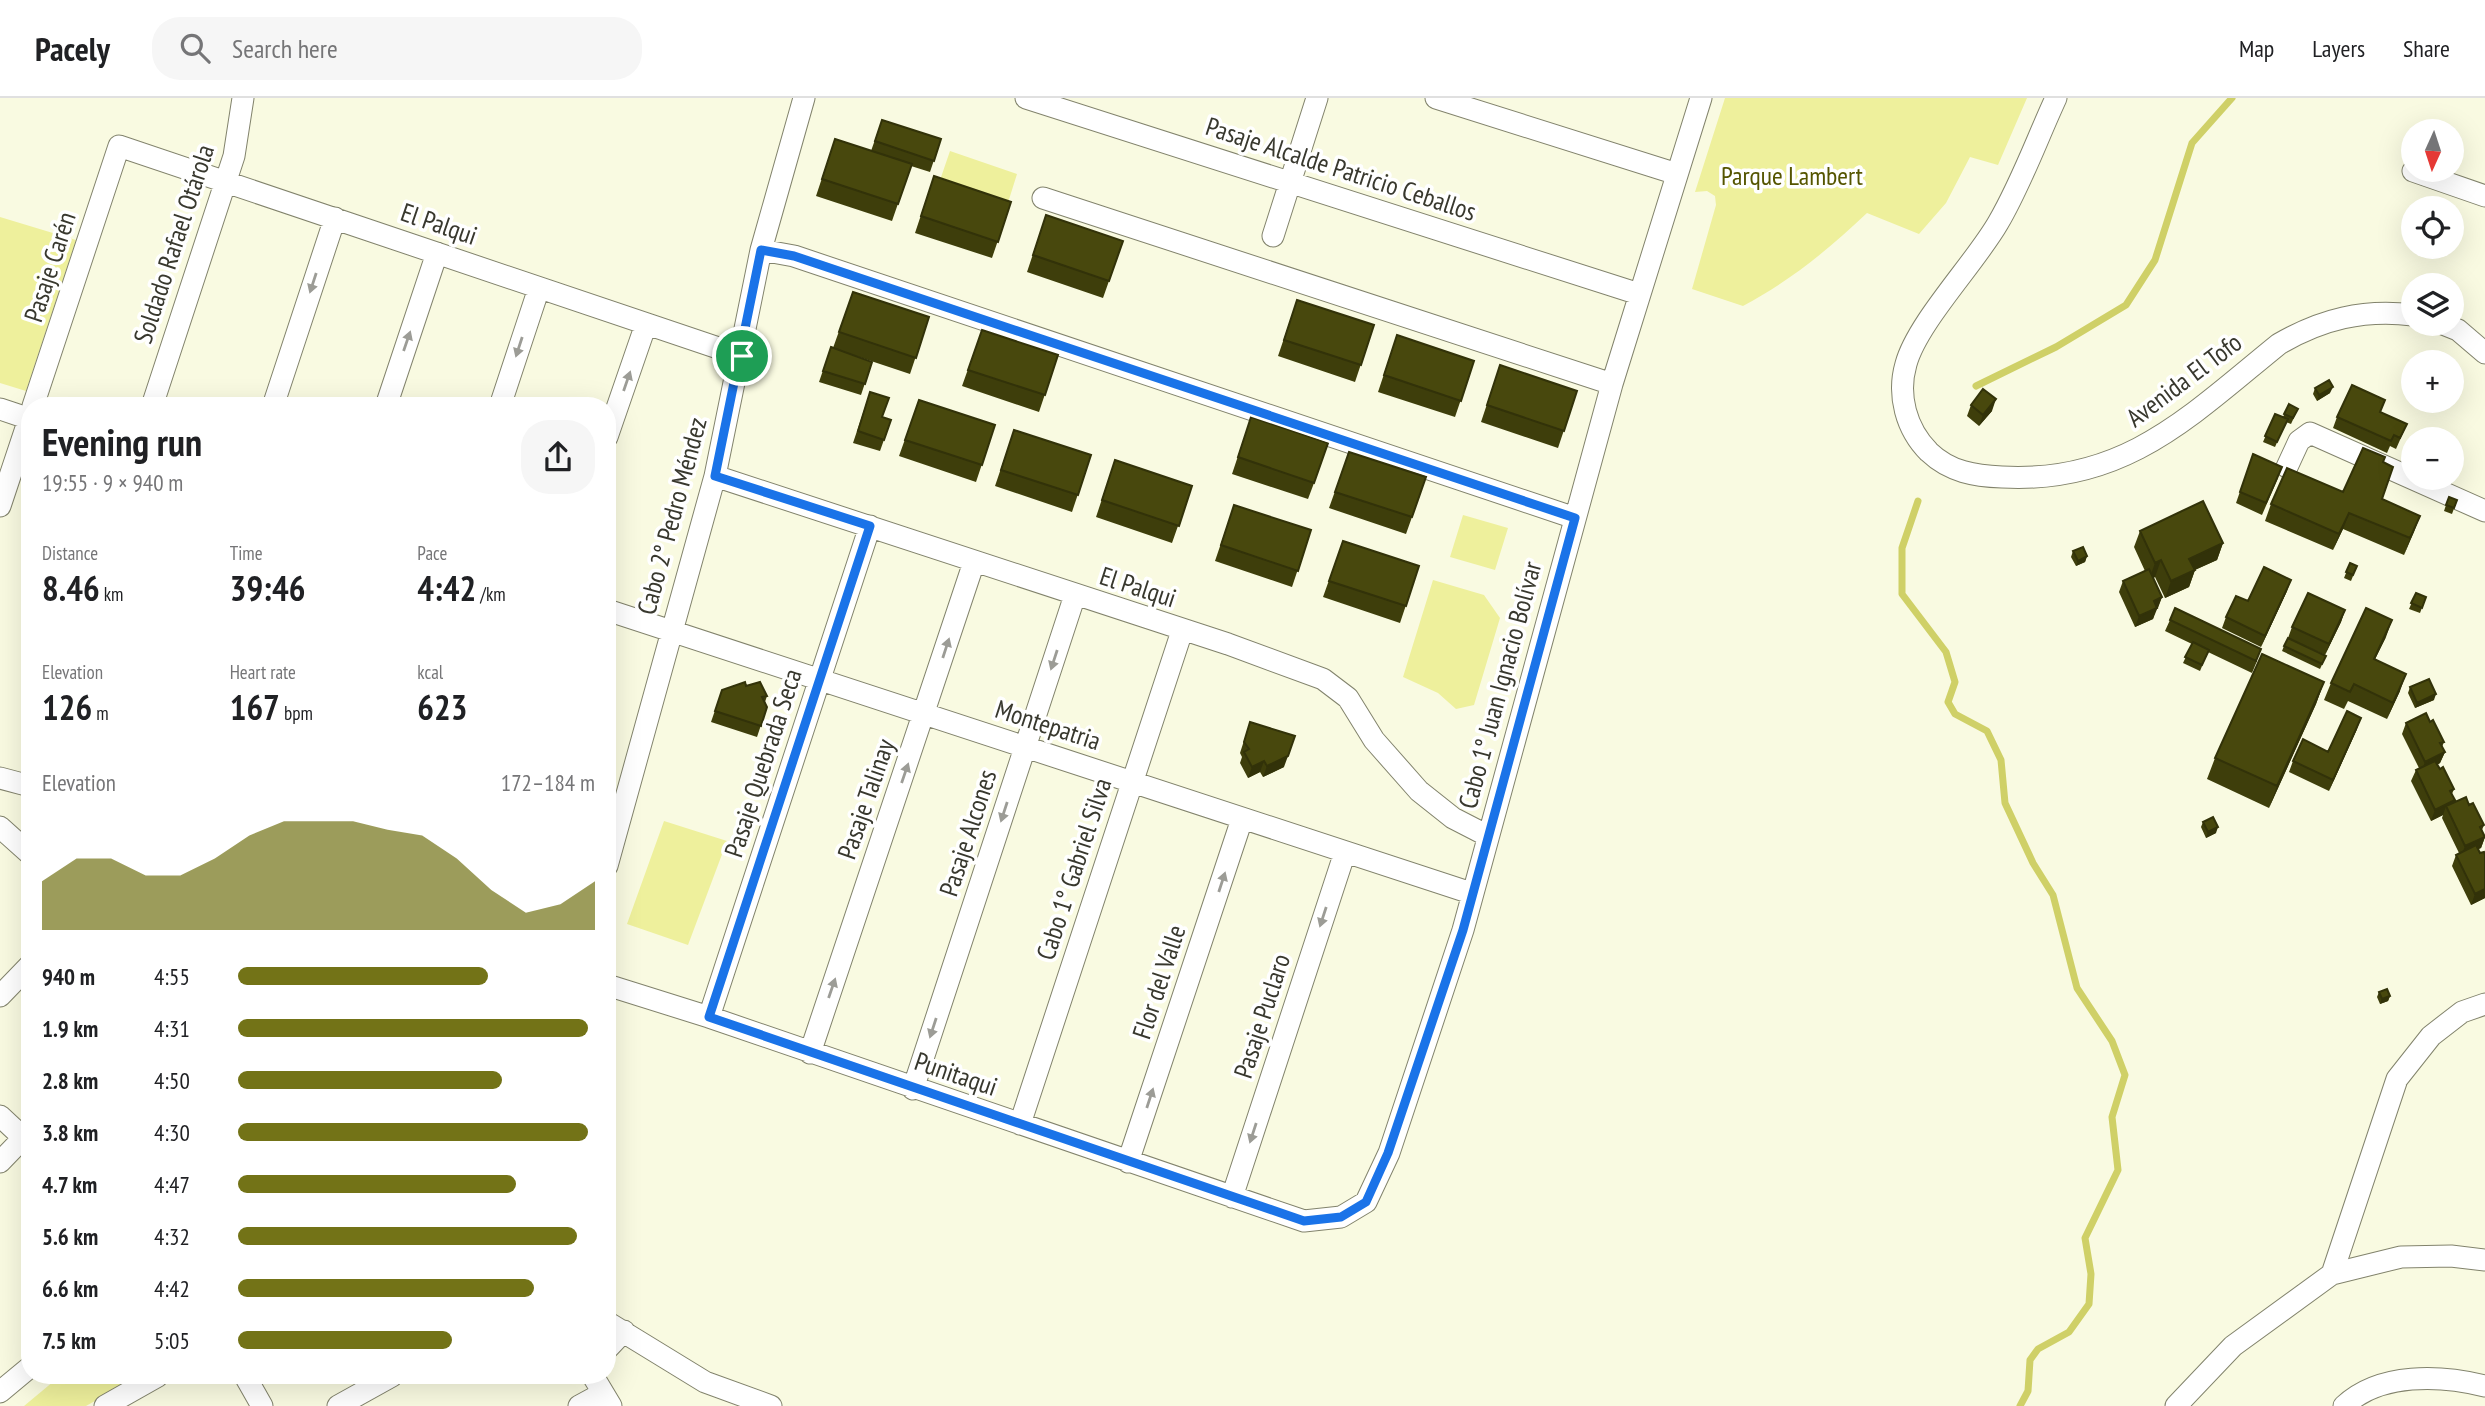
<!DOCTYPE html>
<html lang="en">
<head>
<meta charset="utf-8">
<style>
	:root { --surface:#fff; --page:#f6f6f6; --text:#202124; --muted:#757577; --line:#e0e0e0; --accent:#737317 }
	body { margin:0; font-family:"PT Sans Narrow",sans-serif; background:var(--page); color:var(--text); height:100vh; display:flex; flex-direction:column; font-size:26px; white-space:nowrap }
	* { box-sizing:border-box; margin:0 }
	p { font-size:23px; color:var(--muted) }
	.icon { flex:none; width:38px; height:38px; fill:none; stroke:currentColor; stroke-width:2; stroke-linecap:round; stroke-linejoin:round }
	.map { position:relative; flex:1; overflow:hidden }
	.panel { position:absolute; left:21px; top:299px; width:595px; height:987px; display:flex; flex-direction:column; background:var(--surface); border-radius:28px; box-shadow:0 7px 28px #0002 }
	.panel>* { flex:none }
	.needle { width:46px; rotate:183deg }
	.tools { position:absolute; left:2401px; top:21px; display:grid; gap:14px }
	.tools a { display:grid; place-items:center; width:63px; height:63px; border-radius:50%; background:var(--surface); box-shadow:0 7px 28px #0002; font-size:35px }
	.pin { position:absolute; display:grid; place-items:center; width:60px; height:60px; color:#fff; margin:-30px; border:4px solid #fff; border-radius:50%; box-shadow:0 2px 7px #0007 }
	.round { display:grid; place-items:center; flex:none; width:74px; height:74px; border-radius:28px; background:var(--page) }
	.head { display:flex; align-items:center; justify-content:space-between; height:119px; padding:0 21px }
	h1 { font-size:38px; font-weight:700; line-height:52px }
	.figures { display:grid; grid-template-columns:repeat(3,1fr); gap:10px; height:119px; padding:7px 21px }
	.figures div { display:grid; align-content:center }
	.figures b { font-size:35px; font-weight:700 }
	.figures small { font-size:19px; font-weight:400 }
	.figures p { font-size:19px }
	.chart { height:196px; padding:14px 21px }
	.chart p { display:flex; justify-content:space-between }
	.chart svg { width:100%; height:126px; margin-top:7px; fill:var(--accent); opacity:.7 }
	ul { padding:0 21px; list-style:none; font-size:23px }
	li { display:grid; grid-template-columns:112px 84px 1fr; align-items:center; height:52px }
	li i { height:18px; border-radius:9px; background:var(--accent) }
	header { display:flex; align-items:center; gap:42px; box-sizing:border-box; height:98px; padding:0 35px; background:var(--surface); border-bottom:2px solid var(--line) }
	header strong { font-size:33px }
	nav { display:flex; gap:38px; margin-inline-start:auto; font-size:24px }
	.search { width:490px; height:63px; background:var(--page); display:flex; align-items:center; gap:18px; box-sizing:border-box; padding:0 24px; border-radius:28px; color:var(--muted); font-size:26px }
	.map>svg:first-child { display:block }
	.green { fill:#eef09c }
	.lines { fill:none; stroke-linecap:round; stroke-linejoin:round }
	.stream { stroke:#cfd067; stroke-width:7 }
	.minor-casing { stroke:#82836c; stroke-width:23 }
	.minor { stroke:#fff; stroke-width:21 }
	.wall { fill:#3e3e0b }
	.shaded-wall { fill:#323209 }
	.building { fill:#48480d; stroke:#323209; stroke-width:2 }
	.oneway { fill:#9c9c96 }
	.route-casing { stroke:#fff; stroke-width:14 }
	.route { stroke:#1a73e8; stroke-width:9 }
	.labels { text-anchor:middle; stroke-width:7; stroke-linejoin:round; paint-order:stroke }
	.street-label { font-size:26px; fill:#38382e; stroke:#fff }
	.park-label { font-size:26px; fill:#550; stroke:#fff }
</style>
</head>
<body>
<header>
<strong>Pacely</strong>
<div class="search"><svg class="icon" aria-label="search" viewBox="0 0 24 24"><circle cx="10" cy="10" r="6"/><path d="M15 15l6 6"/></svg>Search here</div>
<nav><a>Map</a><a>Layers</a><a>Share</a></nav>
</header>
<div class="map">
<svg width="2485" height="1308" viewBox="0 0 2485 1308">
	<rect width="100%" height="100%" fill="#f9fae1"/>
	<path class="green" d="M1725 0H2027L1998 67 1970 59 1946 105 1919 136 1867 115C1828 152 1790 183 1743 208L1692 191 1716 107 1715 98 1707 93 1695 94Z
		M950 53 1017 76 1006 111 938 88Z
		M0 119 76 142 26 293 0 285Z
		M1463 417 1508 430 1495 472 1450 459Z
		M1433 482 1484 497 1500 520 1474 607 1456 611 1438 595 1403 579Z
		M664 723 727 743 688 847 627 826Z
		M60 1278H139L86 1308H24Z"/>
	<g class="lines">
		<path class="stream" d="M1976 288 2056 249 2126 207 2155 162 2192 45 2232 0
			M1918 403 1902 450V496L1946 554 1955 584 1948 604 1955 616 1987 633 2001 662 2005 705 2033 765 2053 797 2077 890 2112 943 2125 977 2112 1019 2118 1072 2085 1140 2091 1176 2089 1206 2069 1234 2038 1251 2030 1262 2028 1293 2020 1308"/>
		<defs>
			<path id="minor" d="M1026 0 1639 196
				M1436 0 1677 76
				M2056 0C2037 41 2021 86 1998 125 1975 165 1917 225 1906 266 1897 297 1906 331 1929 354 1950 374 1975 378 2002 379 2125 386 2190 318 2279 246 2322 221 2363 211 2413 217
				M2413 73 2485 98
				M1043 100 1612 286
				M1273 138 1317 0
				M761 152 794 158 1575 420
				M2443 226 2458 232 2485 255
				M33 308 119 48 742 258
				M152 308 234 58 243 0
				M273 308 335 120
				M386 308 437 155
				M500 308 539 190
				M0 311 30 321
				M607 339 646 226
				M2287 369 2299 343 2310 335 2485 413
				M715 378 1228 546 1323 581 1348 600 1374 642 1419 693 1453 720 1488 738
				M0 408 30 318
				M607 512 1471 795
				M0 680 30 688
				M0 729 30 756
				M607 768 715 378 761 152 804 0
				M607 887 709 919 1304 1123 1341 1119 1366 1104 1389 1055 1463 832 1612 286 1701 0
				M0 898 30 867
				M709 919 870 428
				M810 955 974 464
				M913 991 1075 497
				M0 1018 30 1046
				M1020 1026 1182 533
				M0 1064 30 1033
				M1128 1064 1242 721
				M1232 1099 1345 754
				M2332 1176 2397 981 2431 938 2462 914 2485 906
				M607 1224 705 1284 771 1308
				M607 1251 624 1233
				M245 1278 262 1308
				M593 1278 611 1308
				M0 1294 30 1269
				M105 1308 158 1278
				M338 1308 392 1278
				M579 1308 603 1295
				M2176 1308 2233 1248 2332 1176 2401 1159 2451 1158 2485 1162
				M2344 1308C2380 1274 2441 1277 2485 1288"/>
		</defs>
		<use href="#minor" class="minor-casing"/>
		<use href="#minor" class="minor"/>
	</g>
	<path class="wall" d="M882 22 941 41 930 74 911 68 892 123 816 98 835 41 871 53Z
		M934 78 1011 104 992 160 915 135Z
		M1046 117 1123 143 1103 200 1027 174Z
		M853 194 929 219 910 276 847 255 872 264 861 297 819 284 831 249 833 250Z
		M1297 202 1374 227 1355 284 1278 258Z
		M982 232 1058 257 1039 314 962 288Z
		M1397 237 1474 263 1455 319 1378 294Z
		M1500 267 1577 293 1558 350 1481 324Z
		M2315 290 2330 295 2317 303 2313 296Z
		M870 294 882 319 891 322 880 353 853 345Z
		M919 302 995 327 976 384 899 358Z
		M2289 306 2298 311 2291 326 2286 324 2275 349 2263 344 2275 316 2283 319Z
		M1971 307 1992 313 1979 328 1967 318Z
		M2381 314 2407 326 2396 351 2390 348 2387 355 2333 330 2337 319Z
		M1251 319 1314 385 1308 401 1232 376Z
		M1014 332 1091 357 1072 414 995 388Z
		M1349 354 1412 419 1406 436 1329 410Z
		M2253 356 2278 380 2262 417 2236 405Z
		M1115 362 1192 388 1172 445 1096 419Z
		M2383 365 2382 401 2420 418 2404 457 2343 431 2333 452 2265 423 2271 406 2343 394Z
		M2457 402 2452 416 2444 413 2446 407Z
		M1234 407 1311 432 1292 489 1215 463Z
		M2140 433 2223 445 2217 462 2195 472 2189 489 2165 500 2155 479 2153 480 2162 499 2158 510H2156L2153 521 2135 529 2119 494 2123 483 2145 473 2134 449Z
		M1343 443 1419 468 1400 525 1323 499Z
		M2073 453 2087 458 2085 464 2076 468 2071 459Z
		M2350 465 2357 468 2351 483 2344 480Z
		M2287 493 2261 549 2222 530 2226 519 2248 503Z
		M2416 495 2426 499 2420 515 2409 511Z
		M2345 512 2341 524 2325 557 2288 540 2292 529Z
		M2170 522 2257 563 2252 575 2208 554 2200 573 2183 565 2192 546 2165 533Z
		M2386 539 2375 561 2400 593 2387 621 2348 603 2344 611 2324 602 2331 585Z
		M2284 548 2326 558 2320 571 2282 553Z
		M2324 584 2316 606 2269 710 2207 681 2215 660Z
		M746 588 767 598 765 604 767 609 757 639 711 624 722 592Z
		M2410 589 2434 602 2415 610 2408 595Z
		M1250 624 1284 669 1263 679 1260 674 1248 680 1240 665 1242 659 1240 655Z
		M2430 624 2444 644 2442 649 2445 654 2440 665 2437 667 2454 691 2452 696 2455 702 2454 705 2469 707 2484 727 2482 732 2485 739 2481 750 2478 751 2480 755 2485 757V800L2471 807 2452 768 2456 757 2459 755 2442 720 2443 717 2431 723 2411 683 2416 672 2419 670 2402 636 2406 625Z
		M2357 631 2329 693 2289 674 2293 663 2328 654Z
		M2203 724 2216 735 2206 740 2201 729Z
		M2379 894 2390 898 2388 903 2380 906 2377 899Z"/>
	<path class="shaded-wall" d="M2333 289 2330 295 2317 303 2319 297Z
		M1996 301 1992 313 1979 328 1983 317Z
		M2349 415 2343 431 2333 452 2339 436Z
		M2420 418 2414 434 2404 457 2410 440Z
		M2223 445 2217 462 2183 477 2189 461Z
		M2087 458 2085 464 2076 468 2078 463Z
		M2161 462 2155 479 2149 482 2155 465Z
		M2195 472 2189 489 2165 500 2171 483Z
		M2291 482 2287 493 2261 549 2265 538Z
		M2162 499 2153 521 2135 529 2139 518 2154 503Z
		M2345 512 2341 524 2325 557 2329 546Z
		M2392 522 2386 539 2367 577 2374 561Z
		M2406 576 2400 593 2387 621 2393 605Z
		M2324 584 2316 606 2269 710 2277 688Z
		M2436 596 2434 602 2415 610 2417 605Z
		M2361 620 2357 631 2329 693 2333 682Z
		M2445 654 2440 665 2421 675 2425 664Z
		M1288 658 1284 669 1263 679 1267 668Z
		M1264 663 1260 674 1248 680 1252 669Z
		M2455 702 2451 713 2446 708 2443 717 2431 723 2435 712Z
		M2218 729 2216 735 2206 740 2208 734Z
		M2485 739 2481 750 2461 759 2465 748Z
		M2485 791V800L2471 807 2475 796Z
		M2390 898 2388 903 2380 906 2382 901Z"/>
	<path class="building" d="M882 22 941 41 934 63 875 43Z
		M835 41 912 66 898 106 822 81Z
		M934 78 1011 104 998 144 921 118Z
		M1046 117 1123 143 1109 183 1033 157Z
		M853 194 929 219 916 260 839 234Z
		M1297 202 1374 227 1361 267 1284 242Z
		M982 232 1058 257 1045 297 968 272Z
		M1397 237 1474 263 1461 303 1384 277Z
		M831 249 872 264 865 286 823 273Z
		M1500 267 1577 293 1564 333 1487 307Z
		M2329 282 2333 289 2319 297 2315 290Z
		M2352 287 2385 302 2380 314 2407 326 2400 340 2394 337 2391 343 2337 319Z
		M1983 291 1996 301 1983 317 1971 307Z
		M870 294 889 300 882 319 891 322 884 342 858 333Z
		M919 302 995 327 982 367 905 342Z
		M2289 306 2298 311 2293 320 2284 316Z
		M2275 316 2288 321 2277 344 2265 338Z
		M1251 319 1328 345 1314 385 1238 359Z
		M1014 332 1091 357 1078 397 1001 372Z
		M2363 350 2385 359 2383 364 2393 369 2382 401 2420 418 2410 440 2349 415 2339 436 2271 406 2287 370 2343 394Z
		M1349 354 1426 379 1412 419 1335 394Z
		M2253 356 2282 369 2266 405 2240 394Z
		M1115 362 1192 388 1179 428 1102 402Z
		M2449 399 2457 402 2454 410 2446 407Z
		M2203 403 2223 445 2189 461 2195 472 2171 483 2161 462 2155 465 2140 433Z
		M1234 407 1311 432 1298 473 1221 447Z
		M1343 443 1419 468 1406 508 1329 483Z
		M2083 449 2087 458 2078 463 2073 453Z
		M2350 465 2357 468 2353 477 2346 474Z
		M2264 469 2291 482 2265 538 2226 519 2236 498 2248 503Z
		M2149 471 2162 499 2154 503 2157 510 2139 518 2123 483Z
		M2308 495 2345 512 2329 546 2292 529Z
		M2416 495 2426 499 2422 510 2411 505Z
		M2175 510 2261 551 2256 563 2170 522Z
		M2366 510 2392 522 2374 561 2406 576 2393 605 2354 586 2350 594 2331 585Z
		M2288 540 2326 558 2322 566 2284 548Z
		M2193 544 2209 552 2202 567 2185 559Z
		M607 550 611 555 607 567Z
		M2262 556 2324 584 2277 688 2215 660Z
		M2429 581 2436 596 2417 605 2410 589Z
		M745 584 746 588 760 584 767 598 762 599 767 609 761 628 715 613 722 592Z
		M2347 613 2361 620 2333 682 2293 663 2303 641 2328 654Z
		M2426 615 2430 624 2433 622 2444 644 2440 645 2445 654 2425 664 2406 625Z
		M1250 624 1295 638 1288 658 1267 668 1264 663 1252 669 1244 654 1249 651 1244 644Z
		M2435 663 2440 671 2443 669 2454 691 2450 693 2455 702 2435 712 2416 672Z
		M2466 699 2469 707 2473 705 2484 727 2480 729 2485 739 2465 748 2446 708Z
		M2213 719 2218 729 2208 734 2203 724Z
		M2476 747 2480 755 2484 754 2485 757V791L2475 796 2456 757Z
		M2387 891 2390 898 2382 901 2379 894Z"/>
	<defs><path id="oneway-solid" d="M-6-.8H1V-3.2L6.5 0L1 3.2V.8H-6Z" transform="scale(1.75)"/></defs>
	<g class="oneway">
		<use href="#oneway-solid" transform="translate(313 185) rotate(108)"/>
		<use href="#oneway-solid" transform="translate(407 243) rotate(-71)"/>
		<use href="#oneway-solid" transform="translate(519 249) rotate(108)"/>
		<use href="#oneway-solid" transform="translate(627 283) rotate(-71)"/>
		<use href="#oneway-solid" transform="translate(946 550) rotate(-72)"/>
		<use href="#oneway-solid" transform="translate(1054 562) rotate(108)"/>
		<use href="#oneway-solid" transform="translate(905 675) rotate(-71)"/>
		<use href="#oneway-solid" transform="translate(1004 714) rotate(108)"/>
		<use href="#oneway-solid" transform="translate(1222 784) rotate(-72)"/>
		<use href="#oneway-solid" transform="translate(1323 819) rotate(108)"/>
		<use href="#oneway-solid" transform="translate(832 890) rotate(-71)"/>
		<use href="#oneway-solid" transform="translate(933 930) rotate(108)"/>
		<use href="#oneway-solid" transform="translate(1150 1000) rotate(-72)"/>
		<use href="#oneway-solid" transform="translate(1253 1035) rotate(108)"/>
	</g>
	<g class="lines">
		<defs>
			<path id="route" d="M761 152 794 158 1575 420 1463 832 1388 1055 1366 1104 1341 1119 1304 1123 709 919 870 428 715 378Z"/>
		</defs>
		<use href="#route" class="route-casing"/>
		<use href="#route" class="route"/>
	</g>
	<g class="labels">
		<g class="street-label">
			<text transform="translate(1341 71) rotate(18)" y="9">Pasaje Alcalde Patricio Ceballos</text>
			<text transform="translate(439 126) rotate(19)" y="9">El Palqui</text>
			<text transform="translate(174 146) rotate(-72)" y="9">Soldado Rafael Otárola</text>
			<text transform="translate(50 169) rotate(-72)" y="9">Pasaje Carén</text>
			<text transform="translate(2184 282) rotate(-37)" y="9">Avenida El Tofo</text>
			<text transform="translate(672 418) rotate(-75)" y="9">Cabo 2° Pedro Méndez</text>
			<text transform="translate(1138 489) rotate(18)" y="9">El Palqui</text>
			<text transform="translate(1500 587) rotate(-75)" y="9">Cabo 1° Juan Ignacio Bolívar</text>
			<text transform="translate(1048 627) rotate(18)" y="9">Montepatria</text>
			<text transform="translate(763 665) rotate(-72)" y="9">Pasaje Quebrada Seca</text>
			<text transform="translate(866 701) rotate(-71)" y="9">Pasaje Talinay</text>
			<text transform="translate(968 735) rotate(-72)" y="9">Pasaje Alcones</text>
			<text transform="translate(1074 771) rotate(-72)" y="9">Cabo 1° Gabriel Silva</text>
			<text transform="translate(1159 884) rotate(-72)" y="9">Flor del Valle</text>
			<text transform="translate(1262 918) rotate(-72)" y="9">Pasaje Puclaro</text>
			<text transform="translate(956 976) rotate(19)" y="9">Punitaqui</text>
		</g>
		<g class="park-label">
			<text x="1792" y="87">Parque Lambert</text>
		</g>
	</g>
</svg>
<div class="tools">
<a><svg class="needle" viewBox="-14 -14 28 28"><path d="M0-13l5 13h-10z" fill="#e53935"/><path d="M0 13l5-13h-10z" fill="#757577"/></svg></a>
<a><svg class="icon" aria-label="locate" viewBox="0 0 24 24"><circle cx="12" cy="12" r="6"/><path d="M12 2v4M12 18v4M2 12h4M18 12h4"/></svg></a>
<a><svg class="icon" aria-label="layers" viewBox="0 0 24 24"><path d="M12 4l9 5-9 5-9-5zM3 14l9 5 9-5"/></svg></a>
<a>+</a>
<a>−</a>
</div>
<div class="pin" style="left:742px;top:258px;background:#1e9e55"><svg class="icon" aria-label="arrive" viewBox="0 0 24 24"><path d="M6 21V4h12l-3 4 3 4H6"/></svg></div>
<section class="panel">
<div class="head"><div><h1>Evening run</h1><p>19:55 · 9 × 940 m</p></div><a class="round"><svg class="icon" aria-label="share" viewBox="0 0 24 24"><path d="M12 15V3M7 8l5-5 5 5M5 13v7h14v-7"/></svg></a></div>
<div class="figures">
<div><p>Distance</p><b>8.46<small> km</small></b></div>
<div><p>Time</p><b>39:46</b></div>
<div><p>Pace</p><b>4:42<small> /km</small></b></div>
</div>
<div class="figures">
<div><p>Elevation</p><b>126<small> m</small></b></div>
<div><p>Heart rate</p><b>167<small> bpm</small></b></div>
<div><p>kcal</p><b>623</b></div>
</div>
<div class="chart"><p><span>Elevation</span>172–184 m</p>
<svg viewBox="0 0 160 44" preserveAspectRatio="none"><path d="M0 44V27L10 19L20 19L30 25L40 25L50 19L60 11L70 6L80 6L90 6L100 9L110 11L120 19L130 30L140 38L150 35L160 27V44z"/></svg>
</div>
<ul>
<li><b>940 m</b>4:55<i style="width:70%"></i></li>
<li><b>1.9 km</b>4:31<i style="width:98%"></i></li>
<li><b>2.8 km</b>4:50<i style="width:74%"></i></li>
<li><b>3.8 km</b>4:30<i style="width:98%"></i></li>
<li><b>4.7 km</b>4:47<i style="width:78%"></i></li>
<li><b>5.6 km</b>4:32<i style="width:95%"></i></li>
<li><b>6.6 km</b>4:42<i style="width:83%"></i></li>
<li><b>7.5 km</b>5:05<i style="width:60%"></i></li>
</ul>
</section>
</div>
</body>
</html>
